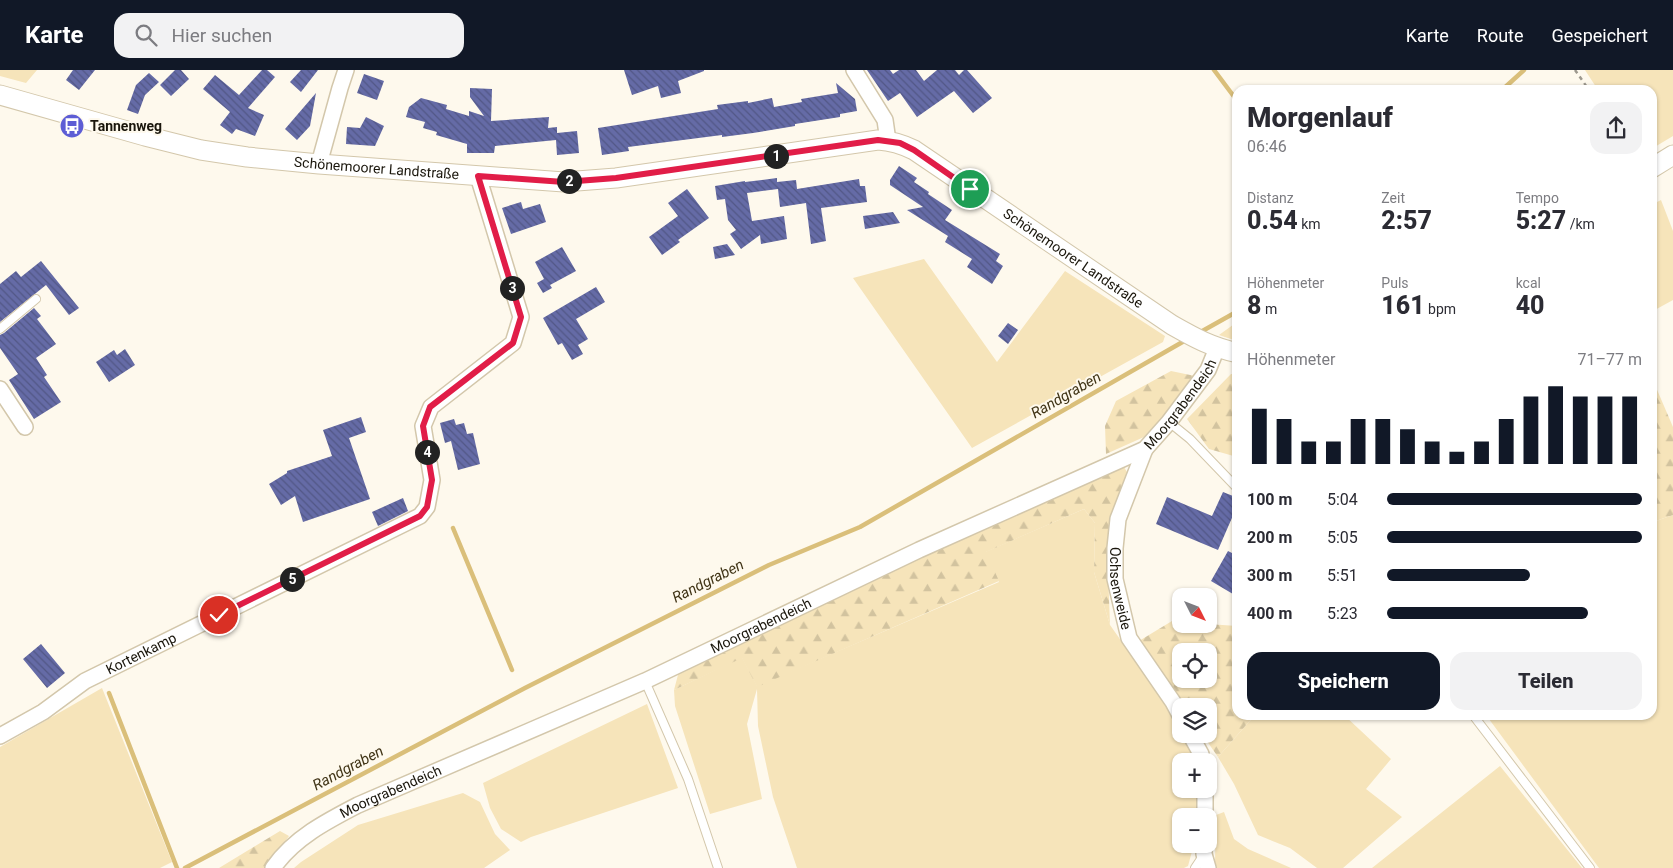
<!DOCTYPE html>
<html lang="de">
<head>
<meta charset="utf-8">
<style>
	:root { --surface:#fff; --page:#f2f2f3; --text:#2b2b33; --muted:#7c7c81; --accent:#111827 }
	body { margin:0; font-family:Roboto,sans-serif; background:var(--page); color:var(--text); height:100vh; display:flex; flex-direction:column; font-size:19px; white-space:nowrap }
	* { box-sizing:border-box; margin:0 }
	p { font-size:16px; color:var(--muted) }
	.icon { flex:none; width:28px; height:28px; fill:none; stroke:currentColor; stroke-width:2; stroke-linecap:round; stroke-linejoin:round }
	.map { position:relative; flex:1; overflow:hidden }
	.sheet { position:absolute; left:1232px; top:15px; width:425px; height:635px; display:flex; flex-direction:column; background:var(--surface); border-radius:15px; box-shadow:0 1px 4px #0004 }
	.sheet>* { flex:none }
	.needle { width:32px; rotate:132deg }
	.tools { position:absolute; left:1172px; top:518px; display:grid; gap:10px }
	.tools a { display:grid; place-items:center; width:45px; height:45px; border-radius:10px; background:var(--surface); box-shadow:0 1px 4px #0004; font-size:25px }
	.pin { position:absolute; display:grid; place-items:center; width:42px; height:42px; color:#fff; margin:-21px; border:2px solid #fff; border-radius:50%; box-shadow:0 1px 5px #0007 }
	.km { position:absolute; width:25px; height:25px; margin:-12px; border-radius:50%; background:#222; color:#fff; font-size:14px; line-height:25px; text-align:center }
	.round { display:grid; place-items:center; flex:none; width:52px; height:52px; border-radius:15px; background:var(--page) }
	.head { display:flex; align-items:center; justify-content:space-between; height:85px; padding:0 15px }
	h1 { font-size:28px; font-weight:800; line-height:38px }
	.stats { display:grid; grid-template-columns:repeat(3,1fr); gap:8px; height:85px; padding:5px 15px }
	.stats div { display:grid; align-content:center }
	.stats b { font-size:25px; font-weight:800 }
	.stats small { font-size:14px; font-weight:400 }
	.stats p { font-size:14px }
	.chart { height:140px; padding:10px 15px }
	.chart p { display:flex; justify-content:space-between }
	.chart svg { width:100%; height:90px; margin-top:5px; stroke:var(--accent); stroke-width:6 }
	.primary-button { display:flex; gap:10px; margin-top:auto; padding:10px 15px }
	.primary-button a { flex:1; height:58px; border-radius:15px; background:var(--accent); color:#fff; font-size:20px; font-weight:800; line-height:58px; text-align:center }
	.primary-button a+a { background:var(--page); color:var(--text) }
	ul { padding:0 15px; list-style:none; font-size:16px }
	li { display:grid; grid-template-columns:80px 60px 1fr; align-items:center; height:38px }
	li i { height:12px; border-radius:6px; background:var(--accent) }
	header { display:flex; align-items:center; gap:30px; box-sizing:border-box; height:70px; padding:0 25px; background:var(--accent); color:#fff }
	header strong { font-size:24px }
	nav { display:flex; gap:28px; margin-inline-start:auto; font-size:18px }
	.search { width:350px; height:45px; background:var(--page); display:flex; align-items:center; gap:12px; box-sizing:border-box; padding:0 18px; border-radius:15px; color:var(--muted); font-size:19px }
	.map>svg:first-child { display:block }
	.green { fill:#f6e4ba }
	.forest { fill:url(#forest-firs); fill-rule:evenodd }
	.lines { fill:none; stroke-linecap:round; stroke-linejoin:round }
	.stream { stroke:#dabf7a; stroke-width:4.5 }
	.building { fill:url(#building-back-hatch) }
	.service-casing { stroke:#d3c7ab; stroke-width:10 }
	.minor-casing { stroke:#d3c7ab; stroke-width:18 }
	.tertiary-casing { stroke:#d3c7ab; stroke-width:21 }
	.path { stroke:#9d998e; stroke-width:2.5; stroke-dasharray:4 4; stroke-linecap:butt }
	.service { stroke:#fff; stroke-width:8 }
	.minor { stroke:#fff; stroke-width:15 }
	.tertiary { stroke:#fff; stroke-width:19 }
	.route-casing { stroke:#fff; stroke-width:10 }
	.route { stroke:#e11d48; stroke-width:6 }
	.labels { text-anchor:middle; stroke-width:4; stroke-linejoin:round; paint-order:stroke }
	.poi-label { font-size:14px; font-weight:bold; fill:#1a160c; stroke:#fef9ed; text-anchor:start }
	.street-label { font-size:14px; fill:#1a160c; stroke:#fef9ed }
	.water-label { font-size:15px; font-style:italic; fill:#403416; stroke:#fef9ed }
</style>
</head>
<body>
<header>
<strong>Karte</strong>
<div class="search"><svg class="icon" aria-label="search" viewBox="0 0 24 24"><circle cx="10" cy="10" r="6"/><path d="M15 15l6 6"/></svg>Hier suchen</div>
<nav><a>Karte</a><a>Route</a><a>Gespeichert</a></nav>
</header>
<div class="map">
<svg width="1673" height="798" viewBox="0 0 1673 798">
	<defs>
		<pattern id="forest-firs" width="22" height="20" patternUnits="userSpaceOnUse" patternTransform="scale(1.25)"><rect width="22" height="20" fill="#f6e4ba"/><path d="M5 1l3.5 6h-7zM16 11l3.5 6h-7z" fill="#d2c39f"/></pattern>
		<pattern id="building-back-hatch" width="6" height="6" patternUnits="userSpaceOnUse" patternTransform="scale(1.25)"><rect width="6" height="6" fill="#656ba6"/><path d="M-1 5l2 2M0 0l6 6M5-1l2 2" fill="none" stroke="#525786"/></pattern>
	</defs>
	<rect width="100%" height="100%" fill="#fef9ed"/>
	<path class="green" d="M0 0H37L26 13 0 6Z
		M1585 0H1673V66L1653 78 1652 20H1598Z
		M1661 130 1673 161V230L1653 241V134Z
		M924 189 997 292 1065 201 1165 266 1163 272 972 378 853 208Z
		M1237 252V271L1219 265Z
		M1084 439 1095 453 1094 502 1110 555 1172 643 1187 673 1193 691H1181V719H1197V746H1181V774H1194L1188 796 1184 798H797L773 727 758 656 757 619 747 654 762 729 710 744 675 636 674 620 742 587 757 616 999 512 985 482Z
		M1673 445V798H1599L1486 645H1652L1653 452Z
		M102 618 172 792 160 798H0V677Z
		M647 634 678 718 531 767 521 772 501 759 490 738 483 713Z
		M1255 645H1344L1391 689 1366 719 1402 747 1343 798H1317L1290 778 1258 765 1234 714 1218 687Z
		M1500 696 1582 798H1372Z
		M463 723 480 732 495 764 510 780 484 798H294L301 792 358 755Z
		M1224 742 1234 769 1248 779 1291 798H1217L1215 792 1216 745Z"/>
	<path class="forest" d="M1171 301 1195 306 1177 331 1144 367 1106 384 1105 356 1116 331Z
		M1231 304H1237V387L1209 379 1187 349Z
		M1652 308 1673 357V445L1653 452Z
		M1123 395 1128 404 1116 433 1107 476 1110 555 1094 502 1095 453 1084 439 986 482 999 511 757 617 742 588 674 620 679 601 705 585Z
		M1172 551 1181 552V554H1208L1237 556 1238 645H1255L1218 687 1202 664H1209V636H1183L1139 571ZM1181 581H1209V609H1181Z
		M280 761 289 766 266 798H219Z"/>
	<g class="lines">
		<path class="stream" d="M1214 0 1238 32
			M1502 20 1524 0
			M1197 264 1238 241
			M453 458 512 600
			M109 623 177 798
			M185 798 525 618 769 495 860 457 1186 270"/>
	</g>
	<path class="building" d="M73 0H95L79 20 66 10Z
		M175 0H181L189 9 171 26 160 15Z
		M262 0H267L275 7 248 38 264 45 255 66 236 59 232 64 220 55 230 42 203 19 215 5 239 25Z
		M301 0H318L301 22 290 12Z
		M624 0H704V1L678 11 681 23 661 28 658 16 632 25Z
		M867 0H890L893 4 899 0H916L924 11 937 0H955L959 5 964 0H967L992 28 973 43 954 21 917 47 900 23 888 31Z
		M149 3 159 12 145 25 138 44 127 40 136 15Z
		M364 4 384 11 377 30 357 23Z
		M836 13 855 29 857 41 840 44V47L795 54V56L753 63 722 67V65L628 77 629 81 602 85 598 58 718 39 717 35 748 31V33L772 28 774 37 802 32 801 29 838 23Z
		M470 18 492 19 491 51 549 47 548 58 557 57V63L577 61 579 83 557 85 556 70 495 76 494 83H467V74L436 65 437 62 423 58 425 52 406 47 409 37 421 28 447 35 446 39 469 46V41L484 46 470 27Z
		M316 23 310 56 297 70 285 59Z
		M366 47 384 56 375 76 346 74 347 57 360 58Z
		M899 96 917 108 914 112 929 122 928 124 952 140 945 150 1000 184 996 191 1003 196 992 214 967 197 972 189 945 172 948 166 907 140 923 137 890 115V110Z
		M777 108V112L796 110 797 119 859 109 860 116H865L867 132 821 138 826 171 811 174 806 133 780 137 778 119 747 123 752 151 784 146 787 169 761 174 760 165 741 179 730 164 736 160 728 150 725 129 717 130 715 116 745 111V112Z
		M687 119 709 148 678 170 680 172 662 185 649 167 678 146 668 133Z
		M521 132 523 139 540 134 546 152 511 164 502 138Z
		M893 142 900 153 865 159 863 146Z
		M727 174 735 185 715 189 713 177Z
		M562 177 576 201 550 215 552 218 543 223 537 213 544 209 535 192Z
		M41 191 79 238 69 245 46 215 0 252V214L16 201 21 207Z
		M596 217 605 232 576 249 588 269 578 275 583 284 572 290 562 273 558 275 543 248Z
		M34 238 41 246 37 249 56 274 36 288 47 305 44 307 61 332 34 349 9 310 18 304 0 278V265L4 263Z
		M1008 253 1018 260 1008 274 998 266Z
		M125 279 135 295 109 312 96 292 114 280 117 285Z
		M361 347 366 362 349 368 370 429 303 452 295 426 281 435 269 414 287 403V401L332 386 323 360Z
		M454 349 456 355 464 353 467 364 473 363 480 394 458 400 451 371 445 373 440 353Z
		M1223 422 1238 428V434L1218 480 1156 454 1167 427 1212 446Z
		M403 428 408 441 378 456 372 442Z
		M1228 481 1238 486V527L1211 511Z
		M41 574 65 603 47 618 23 589Z"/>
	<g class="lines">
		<defs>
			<path id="service" d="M0 259 36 229
				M1169 352 1190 369 1238 419
				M645 611 688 709 718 798
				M1473 645 1590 798
				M1195 798 1203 786"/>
			<g id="minor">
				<path d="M854 0 885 50 888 71"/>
				<path d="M319 94 340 18 346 0"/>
				<path d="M0 319 25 357"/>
				<path id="s1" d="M1145 379 1118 449 1115 478V509L1129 568 1173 632 1181 647"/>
				<path d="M1190 664 1201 684V691"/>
				<path id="s2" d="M0 666 43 642 85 611 420 446 427 437 432 410 423 356 431 337 513 273 521 247 478 106"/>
				<path d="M1205 746V719"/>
				<path d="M1204 774V784L1208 798"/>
				<path id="s3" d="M273 798C294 768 327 751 358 735L645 611 919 480 1145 379 1169 352 1208 300 1217 278"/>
			</g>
			<g id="tertiary">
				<path id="s4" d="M0 25 145 66 201 80 247 87 319 94 564 112 616 108 878 70C892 71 902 74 914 80L1172 255C1195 268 1211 277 1238 283"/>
				<path d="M1652 98 1673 85"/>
			</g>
		</defs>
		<use href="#service" class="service-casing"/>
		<use href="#minor" class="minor-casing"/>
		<use href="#tertiary" class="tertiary-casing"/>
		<path class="path" d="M1575 0 1589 20"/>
		<use href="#service" class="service"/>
		<use href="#minor" class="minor"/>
		<use href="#tertiary" class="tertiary"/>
	</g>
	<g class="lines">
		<defs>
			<path id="route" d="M219 545 420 446 427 437 432 410 423 356 430 337 513 273 521 247 478 106 564 112 616 108 878 70 900 73 914 80 970 119"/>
		</defs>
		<use href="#route" class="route-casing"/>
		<use href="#route" class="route"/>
	</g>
	<defs>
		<symbol id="bus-disc" viewBox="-11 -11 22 22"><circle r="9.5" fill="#5d5dd5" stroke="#fef9ed"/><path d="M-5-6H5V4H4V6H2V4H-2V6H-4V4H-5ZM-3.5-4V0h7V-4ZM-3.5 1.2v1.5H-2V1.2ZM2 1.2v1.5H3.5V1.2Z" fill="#fff"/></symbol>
	</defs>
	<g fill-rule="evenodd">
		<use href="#bus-disc" x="58" y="42" width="28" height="28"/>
	</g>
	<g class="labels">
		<g class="poi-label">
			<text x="90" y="61">Tannenweg</text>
		</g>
		<g class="street-label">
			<text dy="5" stroke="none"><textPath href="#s4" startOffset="385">Schönemoorer Landstraße</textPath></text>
			<text dy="5" stroke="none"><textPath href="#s4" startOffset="1120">Schönemoorer Landstraße</textPath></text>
			<text dy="5" stroke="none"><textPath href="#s3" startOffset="1028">Moorgrabendeich</textPath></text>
			<text dy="5" stroke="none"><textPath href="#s1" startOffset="145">Ochsenweide</textPath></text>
			<text dy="5" stroke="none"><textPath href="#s3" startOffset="548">Moorgrabendeich</textPath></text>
			<text dy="5" stroke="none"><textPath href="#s2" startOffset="164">Kortenkamp</textPath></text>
			<text dy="5" stroke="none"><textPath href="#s3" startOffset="142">Moorgrabendeich</textPath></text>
		</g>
		<g class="water-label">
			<text transform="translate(1066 325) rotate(-30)" y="5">Randgraben</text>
			<text transform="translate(708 511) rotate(-27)" y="5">Randgraben</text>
			<text transform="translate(348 698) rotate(-28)" y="5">Randgraben</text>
		</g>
	</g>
</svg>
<div class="tools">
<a><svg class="needle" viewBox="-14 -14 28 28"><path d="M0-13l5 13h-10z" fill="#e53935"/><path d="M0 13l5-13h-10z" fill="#7c7c81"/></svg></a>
<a><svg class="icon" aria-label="locate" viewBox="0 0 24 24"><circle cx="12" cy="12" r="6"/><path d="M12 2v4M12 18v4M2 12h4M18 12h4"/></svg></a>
<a><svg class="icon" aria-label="layers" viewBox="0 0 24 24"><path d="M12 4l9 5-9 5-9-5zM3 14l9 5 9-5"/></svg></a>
<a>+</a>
<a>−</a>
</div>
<div class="pin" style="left:970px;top:119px;background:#1e9e55"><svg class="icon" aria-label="arrive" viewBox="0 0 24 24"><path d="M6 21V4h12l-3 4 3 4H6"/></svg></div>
<div class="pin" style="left:219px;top:545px;background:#d93025"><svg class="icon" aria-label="check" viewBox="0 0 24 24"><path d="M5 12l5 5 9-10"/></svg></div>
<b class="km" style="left:776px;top:86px">1</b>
<b class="km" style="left:569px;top:111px">2</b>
<b class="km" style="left:512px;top:218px">3</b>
<b class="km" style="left:427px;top:382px">4</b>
<b class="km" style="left:292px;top:509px">5</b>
<section class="sheet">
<div class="head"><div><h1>Morgenlauf</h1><p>06:46</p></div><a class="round"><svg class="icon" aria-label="share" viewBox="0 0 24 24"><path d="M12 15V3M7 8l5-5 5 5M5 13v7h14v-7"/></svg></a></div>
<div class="stats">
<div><p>Distanz</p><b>0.54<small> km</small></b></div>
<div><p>Zeit</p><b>2:57</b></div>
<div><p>Tempo</p><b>5:27<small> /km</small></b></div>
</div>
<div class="stats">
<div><p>Höhenmeter</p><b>8<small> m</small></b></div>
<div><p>Puls</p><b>161<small> bpm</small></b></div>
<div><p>kcal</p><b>40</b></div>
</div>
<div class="chart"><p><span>Höhenmeter</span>71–77 m</p>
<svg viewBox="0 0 160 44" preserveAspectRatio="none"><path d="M5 44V17M15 44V22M25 44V33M35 44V33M45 44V22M55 44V22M65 44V27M75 44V33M85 44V38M95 44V33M105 44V22M115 44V11M125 44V6M135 44V11M145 44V11M155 44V11"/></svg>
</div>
<ul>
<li><b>100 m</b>5:04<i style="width:100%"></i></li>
<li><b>200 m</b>5:05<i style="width:100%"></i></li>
<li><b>300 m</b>5:51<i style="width:56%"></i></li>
<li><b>400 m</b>5:23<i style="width:79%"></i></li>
</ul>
<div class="primary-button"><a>Speichern</a><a>Teilen</a></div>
</section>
</div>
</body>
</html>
